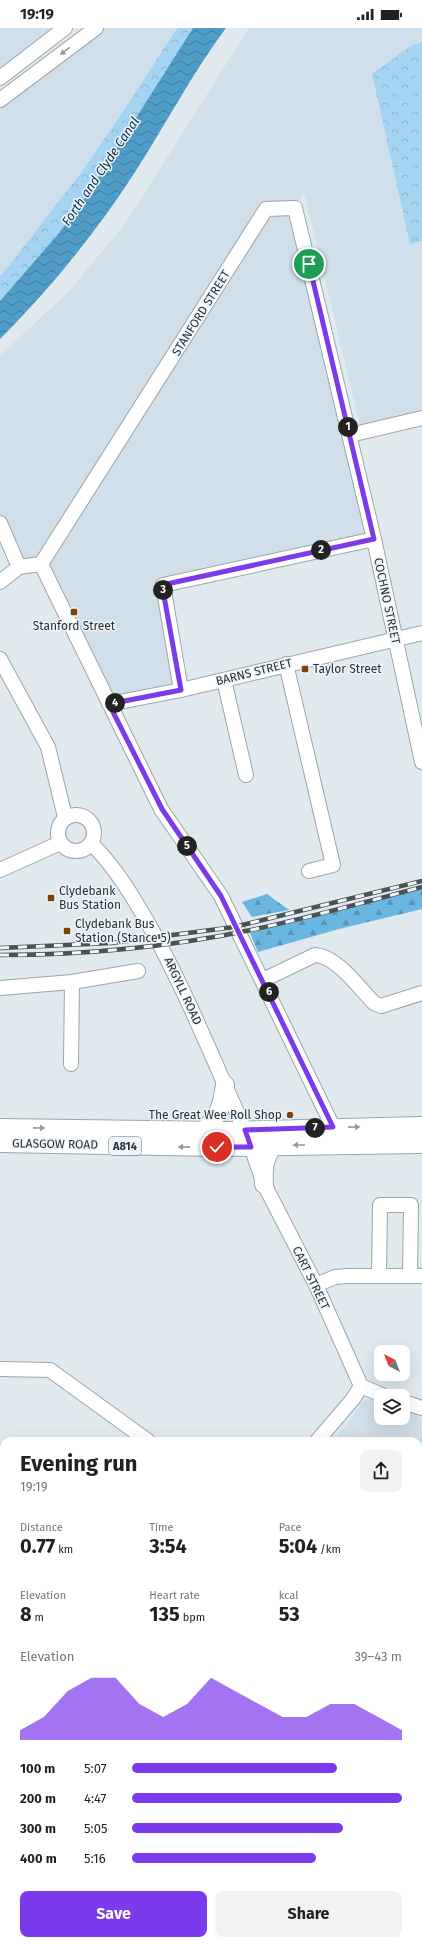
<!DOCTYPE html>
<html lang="en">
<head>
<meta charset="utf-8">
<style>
	:root { --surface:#fff; --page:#f2f2f2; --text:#202124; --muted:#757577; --accent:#7c3aed }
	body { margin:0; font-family:"Fira Sans",sans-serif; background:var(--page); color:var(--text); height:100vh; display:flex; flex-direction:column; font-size:15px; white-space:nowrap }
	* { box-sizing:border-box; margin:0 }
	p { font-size:13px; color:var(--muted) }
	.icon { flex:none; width:22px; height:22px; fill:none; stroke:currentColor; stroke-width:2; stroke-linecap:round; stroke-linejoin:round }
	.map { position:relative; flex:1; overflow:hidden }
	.drawer { position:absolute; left:0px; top:1409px; width:422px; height:508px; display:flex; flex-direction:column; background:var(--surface); border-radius:12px 12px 0 0; box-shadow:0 4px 16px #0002 }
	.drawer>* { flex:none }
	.needle { width:26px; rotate:318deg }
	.buttons { position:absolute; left:374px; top:1317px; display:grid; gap:8px }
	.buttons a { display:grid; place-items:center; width:36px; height:36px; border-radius:8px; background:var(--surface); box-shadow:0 4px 16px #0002; font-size:20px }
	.pin { position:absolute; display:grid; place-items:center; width:34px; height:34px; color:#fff; margin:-17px; border:2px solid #fff; border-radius:50%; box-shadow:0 1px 4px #0007 }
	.km { position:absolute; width:20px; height:20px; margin:-10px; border-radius:50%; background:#222; color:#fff; font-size:11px; line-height:20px; text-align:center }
	.round { display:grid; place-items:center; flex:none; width:42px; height:42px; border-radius:8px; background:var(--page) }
	.summary { display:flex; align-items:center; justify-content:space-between; height:68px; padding:0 20px }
	h1 { font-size:22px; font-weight:700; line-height:30px }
	.metrics { display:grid; grid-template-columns:repeat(3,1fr); gap:6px; height:68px; padding:4px 20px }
	.metrics div { display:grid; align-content:center }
	.metrics b { font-size:20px; font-weight:700 }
	.metrics small { font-size:11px; font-weight:400 }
	.metrics p { font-size:11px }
	.chart { height:112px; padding:8px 20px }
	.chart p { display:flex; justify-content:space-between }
	.chart svg { width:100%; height:72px; margin-top:4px; fill:var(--accent); opacity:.7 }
	.action { display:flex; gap:8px; margin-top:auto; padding:8px 20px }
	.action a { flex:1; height:46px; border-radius:8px; background:var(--accent); color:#fff; font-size:16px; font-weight:700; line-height:46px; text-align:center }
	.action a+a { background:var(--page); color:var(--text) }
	ul { padding:0 20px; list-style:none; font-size:13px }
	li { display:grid; grid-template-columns:64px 48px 1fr; align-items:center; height:30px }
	li i { height:10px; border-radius:5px; background:var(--accent) }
	.status { display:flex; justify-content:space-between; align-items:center; height:28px; padding:0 20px; background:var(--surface); direction:ltr }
	.status svg { height:11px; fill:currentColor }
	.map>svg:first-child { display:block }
	.built { fill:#d0dfea }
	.forest { fill:url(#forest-firs) }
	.park { fill:url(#park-crowns) }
	.garden { fill:#a4d4f1 }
	.water { fill:url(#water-waves) }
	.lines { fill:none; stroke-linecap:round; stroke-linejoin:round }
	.minor-casing { stroke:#9ca5aa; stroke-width:16 }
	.major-casing { stroke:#9ca5aa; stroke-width:20 }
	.minor { stroke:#fff; stroke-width:14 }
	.major { stroke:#fff; stroke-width:18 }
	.rail-casing { stroke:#4c5153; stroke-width:4.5 }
	.rail { stroke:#edf6fc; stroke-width:3; stroke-dasharray:9; stroke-linecap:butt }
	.oneway { fill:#959798 }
	.route-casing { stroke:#fff; stroke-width:8 }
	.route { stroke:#7c3aed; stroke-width:5 }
	.poi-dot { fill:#824206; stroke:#edf6fc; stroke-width:1.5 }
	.labels { text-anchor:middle; stroke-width:3; stroke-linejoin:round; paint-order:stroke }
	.shield { fill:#edf6fc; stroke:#656b6e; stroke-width:1 }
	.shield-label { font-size:11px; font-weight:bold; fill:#2b2f31 }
	.street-label { font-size:12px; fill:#2b2f31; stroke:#edf6fc }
	.poi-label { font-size:12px; fill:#2b2f31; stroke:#edf6fc; text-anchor:start }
	.water-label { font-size:13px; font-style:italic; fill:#092d3f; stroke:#edf6fc }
</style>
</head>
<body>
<div class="status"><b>19:19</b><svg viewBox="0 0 49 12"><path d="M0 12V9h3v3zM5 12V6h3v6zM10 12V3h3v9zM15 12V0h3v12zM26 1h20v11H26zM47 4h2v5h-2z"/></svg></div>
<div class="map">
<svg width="422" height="1917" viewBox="0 0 422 1917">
	<defs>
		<pattern id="forest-firs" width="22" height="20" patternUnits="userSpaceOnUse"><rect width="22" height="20" fill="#69b6e1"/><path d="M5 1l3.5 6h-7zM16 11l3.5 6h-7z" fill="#5794b7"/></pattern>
		<pattern id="park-crowns" width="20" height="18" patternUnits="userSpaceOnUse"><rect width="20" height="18" fill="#a4d4f1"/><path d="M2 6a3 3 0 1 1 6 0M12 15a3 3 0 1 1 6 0" fill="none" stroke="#8db6cf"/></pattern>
		<pattern id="water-waves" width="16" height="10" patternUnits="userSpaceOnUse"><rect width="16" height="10" fill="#4f9cc6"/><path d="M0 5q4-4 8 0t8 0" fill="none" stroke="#4280a1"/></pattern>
	</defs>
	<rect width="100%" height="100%" fill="#dfe9ee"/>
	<path class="built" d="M0 0H65L0 50Z
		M96 0H177L126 79 83 142 8 239 0 248V72Z
		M249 0H422V14L412 17 372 46 410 216 422 213V382L360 397 304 164 295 180 374 511 163 557 181 662 109 676 41 536 19 539 0 495V328L70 262 125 196Z
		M372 1371 381 1373V1390H403V1380L413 1384 422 1392V1542L418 1548V1413H334L363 1373Z"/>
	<path class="forest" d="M422 859V881L339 901 258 924 250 905Z
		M267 866 289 882 252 889 242 874Z"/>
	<path class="park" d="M177 0H193L87 167 59 205 0 273V248L8 239 83 142 126 79Z
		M422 14V213L410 216 372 46 412 17Z"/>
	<path class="garden" d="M422 32V78L412 34Z"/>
	<path class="water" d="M193 0H226C193 44 167 94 137 141 98 202 51 260 0 311V273L59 205 87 167Z
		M0 1688 4 1700V1913H418V1850H422V1917H0Z"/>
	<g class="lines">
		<defs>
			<path id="minor" d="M0 50 65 0
				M0 72 96 0
				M350 407 422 390
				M0 495 19 539
				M41 536 161 781 221 868 333 1099
				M0 554 19 539 41 536 266 181 295 180 374 511 422 734
				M0 631 48 719 65 789
				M286 636 333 837 309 843
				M224 652 246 747
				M181 662 163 557 374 511
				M109 676 181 662 422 605
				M58 805a18 18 0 1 1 36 0a18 18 0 1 1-36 0Z
				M91 815C117 841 135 872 153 904 188 968 215 1036 245 1102
				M0 842 60 815
				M263 952 315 927C337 928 359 960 374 975L381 978 422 965
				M0 960 72 954 138 943
				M71 1036 72 954
				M251 1119 264 1156 316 1257 361 1358 384 1368
				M379 1248 380 1177H411L410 1248
				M316 1257 335 1249 347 1248H422
				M0 1341 50 1342 148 1413
				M403 1374 422 1380
				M317 1413 353 1371 361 1358
				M0 1636 4 1648
				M418 1838H422"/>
			<path id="major" d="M0 1100 227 1103 422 1098
				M203 1103C219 1088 222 1079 225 1057
				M0 1115 217 1119 422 1116
				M264 1156C263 1141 264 1130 273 1118"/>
		</defs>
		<use href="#minor" class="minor-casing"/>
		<use href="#major" class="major-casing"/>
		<use href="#minor" class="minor"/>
		<use href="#major" class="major"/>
		<defs>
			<path id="rail" d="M0 920 111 915 234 899 422 853
				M0 927C84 927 169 919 251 902 308 890 365 874 422 859"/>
		</defs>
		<use href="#rail" class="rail-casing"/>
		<use href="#rail" class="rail"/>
	</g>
	<defs><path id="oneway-solid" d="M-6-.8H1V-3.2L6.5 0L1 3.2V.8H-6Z"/></defs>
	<g class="oneway">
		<use href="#oneway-solid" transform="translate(65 23) rotate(143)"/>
		<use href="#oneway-solid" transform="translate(354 1099) rotate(-1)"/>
		<use href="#oneway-solid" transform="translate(39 1100) rotate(1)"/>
		<use href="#oneway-solid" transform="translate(299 1117) rotate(180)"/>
		<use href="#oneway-solid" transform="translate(184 1119) rotate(-179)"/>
	</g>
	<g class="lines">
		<defs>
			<path id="route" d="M217 1119H251L245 1102 333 1099 221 868 162 781 109 676 181 662 162 557 374 511 309 236"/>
		</defs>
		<use href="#route" class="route-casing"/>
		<use href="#route" class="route"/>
	</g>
	<g class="poi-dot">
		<rect x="70" y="580" width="8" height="8" rx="2"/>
		<rect x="301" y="637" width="8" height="8" rx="2"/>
		<rect x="47" y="866" width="8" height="8" rx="2"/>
		<rect x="63" y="899" width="8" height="8" rx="2"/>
		<circle cx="290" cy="1087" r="4"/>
	</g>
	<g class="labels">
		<rect class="shield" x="109" y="1109" width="32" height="18" rx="3"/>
		<g class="shield-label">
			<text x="125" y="1122">A814</text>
		</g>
		<g class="street-label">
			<text transform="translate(201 285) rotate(-58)" y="4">STANFORD STREET</text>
			<text transform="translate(387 573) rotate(78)" y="4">COCHNO STREET</text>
			<text transform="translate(254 644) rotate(-14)" y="4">BARNS STREET</text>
			<text transform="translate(183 963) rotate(65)" y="4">ARGYLL ROAD</text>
			<text transform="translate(55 1116) rotate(1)" y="4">GLASGOW ROAD</text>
			<text transform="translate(311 1250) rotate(64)" y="4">CART STREET</text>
		</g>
		<g class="poi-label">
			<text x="74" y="602" text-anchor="middle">Stanford Street</text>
			<text x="313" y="645">Taylor Street</text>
			<text x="59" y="867">Clydebank<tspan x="59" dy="14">Bus Station</tspan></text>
			<text x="75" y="900">Clydebank Bus<tspan x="75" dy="14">Station (Stance 5)</tspan></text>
			<text x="282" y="1091" text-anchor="end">The Great Wee Roll Shop</text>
		</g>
		<g class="water-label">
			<text transform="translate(100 143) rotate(-56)" y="5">Forth and Clyde Canal</text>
		</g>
	</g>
</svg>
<div class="buttons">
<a><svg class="needle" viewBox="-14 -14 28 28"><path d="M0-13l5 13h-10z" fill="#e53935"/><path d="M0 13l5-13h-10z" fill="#757577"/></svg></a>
<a><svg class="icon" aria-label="layers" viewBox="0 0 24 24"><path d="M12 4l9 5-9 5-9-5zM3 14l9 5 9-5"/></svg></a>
</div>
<div class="pin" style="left:309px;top:236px;background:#1e9e55"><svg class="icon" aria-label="arrive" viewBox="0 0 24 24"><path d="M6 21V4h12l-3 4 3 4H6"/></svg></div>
<div class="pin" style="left:217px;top:1119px;background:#d93025"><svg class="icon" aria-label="check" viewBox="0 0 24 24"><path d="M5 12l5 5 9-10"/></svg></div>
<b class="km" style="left:348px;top:399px">1</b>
<b class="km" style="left:321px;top:522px">2</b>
<b class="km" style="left:163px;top:562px">3</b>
<b class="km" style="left:115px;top:675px">4</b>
<b class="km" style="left:187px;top:818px">5</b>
<b class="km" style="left:269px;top:964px">6</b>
<b class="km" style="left:315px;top:1100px">7</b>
<section class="drawer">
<div class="summary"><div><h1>Evening run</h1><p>19:19</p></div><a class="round"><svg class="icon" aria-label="share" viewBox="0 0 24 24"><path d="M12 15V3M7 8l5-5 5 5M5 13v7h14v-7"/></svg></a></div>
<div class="metrics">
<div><p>Distance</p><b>0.77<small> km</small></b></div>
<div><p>Time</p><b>3:54</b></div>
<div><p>Pace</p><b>5:04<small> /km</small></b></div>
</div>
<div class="metrics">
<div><p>Elevation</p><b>8<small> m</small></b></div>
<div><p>Heart rate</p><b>135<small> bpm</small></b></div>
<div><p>kcal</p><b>53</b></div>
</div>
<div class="chart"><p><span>Elevation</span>39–43 m</p>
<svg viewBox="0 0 160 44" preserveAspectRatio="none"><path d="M0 44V38L10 30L20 14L30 6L40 6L50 22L60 30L70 22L80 6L90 14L100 22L110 30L120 30L130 22L140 22L150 30L160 38V44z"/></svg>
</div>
<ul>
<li><b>100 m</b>5:07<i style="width:76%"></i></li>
<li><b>200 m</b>4:47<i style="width:100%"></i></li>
<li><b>300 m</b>5:05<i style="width:78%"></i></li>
<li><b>400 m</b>5:16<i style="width:68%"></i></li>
</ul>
<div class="action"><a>Save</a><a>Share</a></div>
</section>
</div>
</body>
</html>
